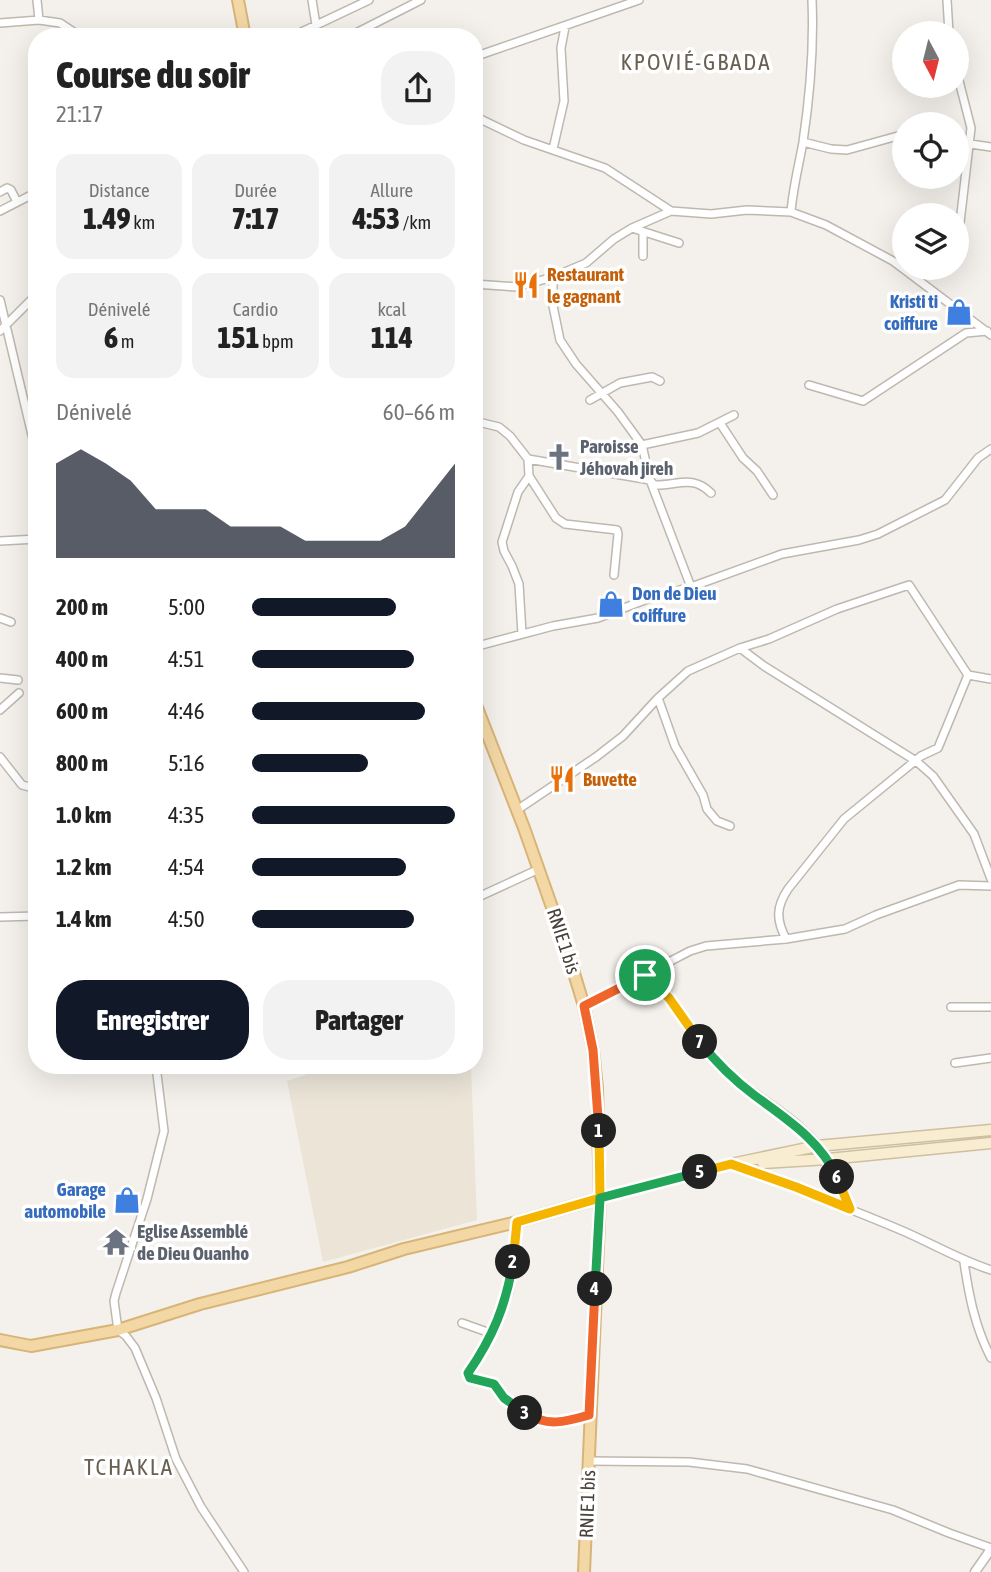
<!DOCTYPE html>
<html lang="fr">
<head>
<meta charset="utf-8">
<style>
	:root { --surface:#fff; --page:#f2f2f2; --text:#222; --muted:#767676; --accent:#111827 }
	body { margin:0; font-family:"Asap Condensed",sans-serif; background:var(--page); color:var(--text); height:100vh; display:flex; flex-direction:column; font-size:26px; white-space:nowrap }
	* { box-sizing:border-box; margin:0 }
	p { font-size:23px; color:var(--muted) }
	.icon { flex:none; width:38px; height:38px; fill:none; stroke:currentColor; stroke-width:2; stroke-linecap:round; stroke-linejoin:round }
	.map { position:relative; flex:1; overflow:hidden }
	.sheet { position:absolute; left:28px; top:28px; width:455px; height:1046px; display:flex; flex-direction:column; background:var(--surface); border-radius:28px; box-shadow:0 7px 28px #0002 }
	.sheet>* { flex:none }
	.needle { width:46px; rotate:173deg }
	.fabs { position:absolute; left:892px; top:21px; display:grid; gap:14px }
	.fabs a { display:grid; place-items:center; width:77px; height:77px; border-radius:50%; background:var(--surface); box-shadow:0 7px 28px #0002; font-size:35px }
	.pin { position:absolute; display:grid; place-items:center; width:60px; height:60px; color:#fff; margin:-30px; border:4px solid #fff; border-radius:50%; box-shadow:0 2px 7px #0007 }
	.km { position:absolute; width:35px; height:35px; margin:-18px; border-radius:50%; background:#222; color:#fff; font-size:19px; line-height:35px; text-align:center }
	.round { display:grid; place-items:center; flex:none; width:74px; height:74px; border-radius:28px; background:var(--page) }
	.summary { display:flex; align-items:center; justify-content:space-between; height:119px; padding:0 28px }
	h1 { font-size:38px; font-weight:800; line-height:52px }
	.metrics { display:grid; grid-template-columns:repeat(3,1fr); gap:10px; height:119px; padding:7px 28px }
	.metrics div { display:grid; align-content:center; border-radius:18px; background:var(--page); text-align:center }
	.metrics b { font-size:30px; font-weight:800 }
	.metrics small { font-size:19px; font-weight:400 }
	.metrics p { font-size:19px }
	.chart { height:196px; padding:14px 28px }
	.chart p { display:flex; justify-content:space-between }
	.chart svg { width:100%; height:126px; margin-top:7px; fill:var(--accent); opacity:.7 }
	.action { display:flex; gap:14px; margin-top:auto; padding:14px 28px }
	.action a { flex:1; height:80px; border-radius:28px; background:var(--accent); color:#fff; font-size:28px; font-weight:800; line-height:80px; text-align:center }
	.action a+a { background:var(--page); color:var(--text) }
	ul { padding:0 28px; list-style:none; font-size:23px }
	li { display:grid; grid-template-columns:112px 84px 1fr; align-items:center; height:52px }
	li i { height:18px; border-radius:9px; background:var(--accent) }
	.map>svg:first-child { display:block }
	.education { fill:#ebe4d7 }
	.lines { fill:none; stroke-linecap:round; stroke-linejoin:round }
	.minor-casing { stroke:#beb8af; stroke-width:10 }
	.tertiary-casing { stroke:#beb8af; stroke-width:11 }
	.secondary-casing { stroke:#cebfa1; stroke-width:13 }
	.primary-casing { stroke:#d7b477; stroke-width:14 }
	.minor { stroke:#fff; stroke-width:7 }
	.tertiary { stroke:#fff; stroke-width:8 }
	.secondary { stroke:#f9edd1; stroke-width:10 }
	.primary { stroke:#f3d8a6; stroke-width:10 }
	.split-1-casing { stroke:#fff; stroke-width:14 }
	.split-2-casing { stroke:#fff; stroke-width:14 }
	.split-3-casing { stroke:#fff; stroke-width:14 }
	.split-4-casing { stroke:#fff; stroke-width:14 }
	.split-5-casing { stroke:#fff; stroke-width:14 }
	.split-6-casing { stroke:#fff; stroke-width:14 }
	.split-7-casing { stroke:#fff; stroke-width:14 }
	.split-8-casing { stroke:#fff; stroke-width:14 }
	.split-1 { stroke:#f0652b; stroke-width:9 }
	.split-2 { stroke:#f5b400; stroke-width:9 }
	.split-3 { stroke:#22a559; stroke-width:9 }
	.split-4 { stroke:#f0652b; stroke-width:9 }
	.split-5 { stroke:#22a559; stroke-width:9 }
	.split-6 { stroke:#f5b400; stroke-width:9 }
	.split-7 { stroke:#22a559; stroke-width:9 }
	.split-8 { stroke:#f5b400; stroke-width:9 }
	.labels { text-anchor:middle; stroke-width:7; stroke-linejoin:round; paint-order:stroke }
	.food-label { font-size:19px; font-weight:bold; fill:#c56008; stroke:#fff; text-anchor:start }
	.shop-label { font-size:19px; font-weight:bold; fill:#366cbe; stroke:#fff; text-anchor:end }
	.worship-label { font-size:19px; font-weight:bold; fill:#5b616d; stroke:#fff; text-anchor:start }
	.street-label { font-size:19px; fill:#47413a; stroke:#fff }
	.quarter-label { font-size:23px; letter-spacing:2px; fill:#695f52; stroke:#fff }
</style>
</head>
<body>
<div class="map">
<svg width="991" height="1572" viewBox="0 0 991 1572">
	<rect width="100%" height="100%" fill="#f4f1ec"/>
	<path class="education" d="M331 1066H471L477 1220 323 1262 287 1081Z"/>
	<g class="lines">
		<defs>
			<path id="minor" d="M37 0 39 20
				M312 0 316 25
				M947 0 949 33
				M0 23 39 20 60 23 81 37
				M291 37 369 0
				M348 37 421 0
				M474 57 639 0
				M957 73 971 128 959 231
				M474 116 524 140 605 168 671 211
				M803 142 831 149 847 150 905 134
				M957 142 991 147
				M553 149 564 101 561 48 565 27
				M0 192 7 188 11 190 17 202
				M0 211 37 192
				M791 212C793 187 799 165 803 142 810 95 814 47 812 0
				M632 228 679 243
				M643 256V233
				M553 277V306L560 340 576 364 618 412 642 445 650 480 691 587
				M474 284 517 287 553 277 586 263 614 239 632 228 671 211 711 214 747 210 791 212 826 225 893 261 991 335
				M0 300 37 456
				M0 331 37 294
				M809 385 863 401 966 333 987 331
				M590 400 620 383 652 377 660 381
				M474 421 499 427 510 436 528 459 529 476 518 492 502 542 504 551 512 566 519 584 522 634
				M720 423 743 458 757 471 773 495
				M642 445 698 433 734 415
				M528 459 650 480 654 485C677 486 692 474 711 493
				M529 476 556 518 565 524 617 530 618 534 614 575
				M0 541 37 539
				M0 618 11 622
				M474 647 553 626 598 618 650 598 691 587 782 554 859 540 878 534 945 500 978 458 991 449
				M740 648 764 666 916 761 933 776 974 834 991 879
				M0 678 18 680
				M658 698 675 746 703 795 707 809 717 821 730 826
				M0 710 19 693
				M0 757 22 785 37 789
				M517 810 596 757 623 736 658 698 688 671 740 648 769 639 837 609 909 585 968 675 991 679
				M474 899 539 869
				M0 917 37 916
				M786 939C776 920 776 907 788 889L844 819 921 756 938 748 968 675
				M644 975C673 998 688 1031 712 1058 747 1095 802 1116 829 1160 838 1175 844 1193 850 1210
				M584 1006 690 951 706 946 786 939 845 929 876 915 959 885 991 886
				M951 1007H991
				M955 1063 991 1058
				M156 1066 164 1131 147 1199 116 1293 114 1301 118 1330 126 1336 135 1348 156 1398 176 1459 201 1507 244 1572
				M733 1165C790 1186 847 1207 903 1231 933 1244 960 1260 991 1270
				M517 1222 509 1292 485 1348 469 1371V1377L494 1384 504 1398 539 1420 558 1423 589 1415
				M964 1262C969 1296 975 1327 991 1358
				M462 1323 490 1333
				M588 1461 689 1462 747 1469 893 1510 949 1533 991 1548"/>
			<path id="tertiary" d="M975 1572 991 1549"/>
			<path id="secondary" d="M763 1163 828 1159 991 1143
				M600 1198 731 1164 817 1146 991 1130"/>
			<path id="primary" d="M238 0 245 37
				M474 700 524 828 566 947 584 1006 593 1050 597 1088 600 1198 584 1572
				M0 1340 31 1346 118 1330 200 1304 348 1267 404 1249 517 1222 600 1198"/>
		</defs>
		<use href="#minor" class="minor-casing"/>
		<use href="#tertiary" class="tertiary-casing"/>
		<use href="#secondary" class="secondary-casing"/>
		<use href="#primary" class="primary-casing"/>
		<use href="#minor" class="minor"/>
		<use href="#tertiary" class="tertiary"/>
		<use href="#secondary" class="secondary"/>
		<use href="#primary" class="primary"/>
	</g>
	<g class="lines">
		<defs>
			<path id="split-1" d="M599 1131 593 1050 584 1006 645 975"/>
			<path id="split-2" d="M513 1262 517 1222 600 1198 599 1131"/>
			<path id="split-3" d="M513 1262C506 1305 493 1337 468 1373L470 1378 494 1384 504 1398 525 1413"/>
			<path id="split-4" d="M525 1413C547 1427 565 1422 589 1415L595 1289"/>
			<path id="split-5" d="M595 1289 600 1198 700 1172"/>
			<path id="split-6" d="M700 1172 731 1164 796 1187 850 1209 837 1177"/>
			<path id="split-7" d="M700 1042C715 1061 734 1080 754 1095 786 1119 819 1139 837 1177"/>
			<path id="split-8" d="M645 975 669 998 700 1042"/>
		</defs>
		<use href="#split-1" class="split-1-casing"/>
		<use href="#split-2" class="split-2-casing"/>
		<use href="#split-3" class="split-3-casing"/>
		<use href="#split-4" class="split-4-casing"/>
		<use href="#split-5" class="split-5-casing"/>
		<use href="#split-6" class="split-6-casing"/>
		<use href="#split-7" class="split-7-casing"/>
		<use href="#split-8" class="split-8-casing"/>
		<use href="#split-1" class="split-1"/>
		<use href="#split-2" class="split-2"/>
		<use href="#split-3" class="split-3"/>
		<use href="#split-4" class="split-4"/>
		<use href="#split-5" class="split-5"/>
		<use href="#split-6" class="split-6"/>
		<use href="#split-7" class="split-7"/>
		<use href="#split-8" class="split-8"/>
	</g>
	<defs>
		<symbol id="restaurant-bare" viewBox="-9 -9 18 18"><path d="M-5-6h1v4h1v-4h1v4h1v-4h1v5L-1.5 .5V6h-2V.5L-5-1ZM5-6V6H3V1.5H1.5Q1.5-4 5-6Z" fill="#e8710a" stroke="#fff" stroke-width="2.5" paint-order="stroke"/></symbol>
		<symbol id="shop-bare" viewBox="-9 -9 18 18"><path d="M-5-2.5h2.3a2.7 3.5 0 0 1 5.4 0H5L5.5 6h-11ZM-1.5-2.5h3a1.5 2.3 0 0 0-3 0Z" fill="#3f7fe0" stroke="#fff" stroke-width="2.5" paint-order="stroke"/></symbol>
		<symbol id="church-bare" viewBox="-9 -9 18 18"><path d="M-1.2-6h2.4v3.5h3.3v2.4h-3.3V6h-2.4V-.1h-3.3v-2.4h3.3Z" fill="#6b7280" stroke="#fff" stroke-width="2.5" paint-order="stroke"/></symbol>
		<symbol id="temple-bare" viewBox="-9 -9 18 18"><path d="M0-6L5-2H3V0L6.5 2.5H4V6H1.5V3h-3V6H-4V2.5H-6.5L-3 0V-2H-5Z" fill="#6b7280" stroke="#fff" stroke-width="2.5" paint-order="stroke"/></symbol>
	</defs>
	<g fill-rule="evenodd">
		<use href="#restaurant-bare" x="507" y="266" width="38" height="38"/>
		<use href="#shop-bare" x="940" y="293" width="38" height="38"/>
		<use href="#church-bare" x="540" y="438" width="38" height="38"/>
		<use href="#shop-bare" x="592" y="585" width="38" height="38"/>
		<use href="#restaurant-bare" x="543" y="760" width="38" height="38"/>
		<use href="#shop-bare" x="108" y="1181" width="38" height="38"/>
		<use href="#temple-bare" x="97" y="1223" width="38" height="38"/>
	</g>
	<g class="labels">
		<g class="food-label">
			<text x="547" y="281">Restaurant<tspan x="547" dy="22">le gagnant</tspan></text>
			<text x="583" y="786">Buvette</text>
		</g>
		<g class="shop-label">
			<text x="938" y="308">Kristi ti<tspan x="938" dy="22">coiffure</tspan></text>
			<text x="632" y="600" text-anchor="start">Don de Dieu<tspan x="632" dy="22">coiffure</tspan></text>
			<text x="106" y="1196">Garage<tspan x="106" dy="22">automobile</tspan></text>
		</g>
		<g class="worship-label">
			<text x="580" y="453">Paroisse<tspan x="580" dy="22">Jéhovah jireh</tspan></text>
			<text x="137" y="1238">Eglise Assemblé<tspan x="137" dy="22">de Dieu Ouanho</tspan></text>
		</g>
		<g class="street-label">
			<text transform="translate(564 941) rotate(72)" y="7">RNIE 1 bis</text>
			<text transform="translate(587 1504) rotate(-88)" y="7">RNIE 1 bis</text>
		</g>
		<g class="quarter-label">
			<text x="696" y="70">KPOVIÉ-GBADA</text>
			<text x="129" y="1475">TCHAKLA</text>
		</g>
	</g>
</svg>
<div class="fabs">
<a><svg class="needle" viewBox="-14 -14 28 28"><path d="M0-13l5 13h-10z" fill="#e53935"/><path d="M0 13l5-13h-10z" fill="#767676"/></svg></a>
<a><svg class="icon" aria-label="locate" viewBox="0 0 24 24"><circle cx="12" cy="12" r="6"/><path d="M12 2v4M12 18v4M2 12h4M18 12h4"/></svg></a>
<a><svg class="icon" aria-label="layers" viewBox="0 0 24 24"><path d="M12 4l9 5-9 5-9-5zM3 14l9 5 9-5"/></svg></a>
</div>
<div class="pin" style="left:645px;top:975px;background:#1e9e55"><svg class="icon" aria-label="arrive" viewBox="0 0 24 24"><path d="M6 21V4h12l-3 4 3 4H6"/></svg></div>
<b class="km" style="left:599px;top:1131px">1</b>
<b class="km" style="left:513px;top:1262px">2</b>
<b class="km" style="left:525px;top:1413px">3</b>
<b class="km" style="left:595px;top:1289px">4</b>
<b class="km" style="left:700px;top:1172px">5</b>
<b class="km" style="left:837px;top:1177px">6</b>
<b class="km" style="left:700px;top:1042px">7</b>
<section class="sheet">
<div class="summary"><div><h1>Course du soir</h1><p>21:17</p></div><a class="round"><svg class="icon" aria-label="share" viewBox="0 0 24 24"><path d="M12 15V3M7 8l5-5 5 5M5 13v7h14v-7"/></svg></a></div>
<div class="metrics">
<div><p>Distance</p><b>1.49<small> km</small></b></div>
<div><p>Durée</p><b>7:17</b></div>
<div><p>Allure</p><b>4:53<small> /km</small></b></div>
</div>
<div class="metrics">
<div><p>Dénivelé</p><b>6<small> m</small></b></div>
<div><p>Cardio</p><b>151<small> bpm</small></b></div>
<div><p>kcal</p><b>114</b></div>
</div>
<div class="chart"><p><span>Dénivelé</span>60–66 m</p>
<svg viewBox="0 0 160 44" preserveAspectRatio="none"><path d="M0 44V11L10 6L20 11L30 17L40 27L50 27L60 27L70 33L80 33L90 33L100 38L110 38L120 38L130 38L140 33L150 22L160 11V44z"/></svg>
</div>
<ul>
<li><b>200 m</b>5:00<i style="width:71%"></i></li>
<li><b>400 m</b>4:51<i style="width:80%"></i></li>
<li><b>600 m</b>4:46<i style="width:85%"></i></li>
<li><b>800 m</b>5:16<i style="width:57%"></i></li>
<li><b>1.0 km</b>4:35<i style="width:100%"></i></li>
<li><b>1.2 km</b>4:54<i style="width:76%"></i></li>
<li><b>1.4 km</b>4:50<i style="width:80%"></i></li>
</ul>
<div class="action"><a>Enregistrer</a><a>Partager</a></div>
</section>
</div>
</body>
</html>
